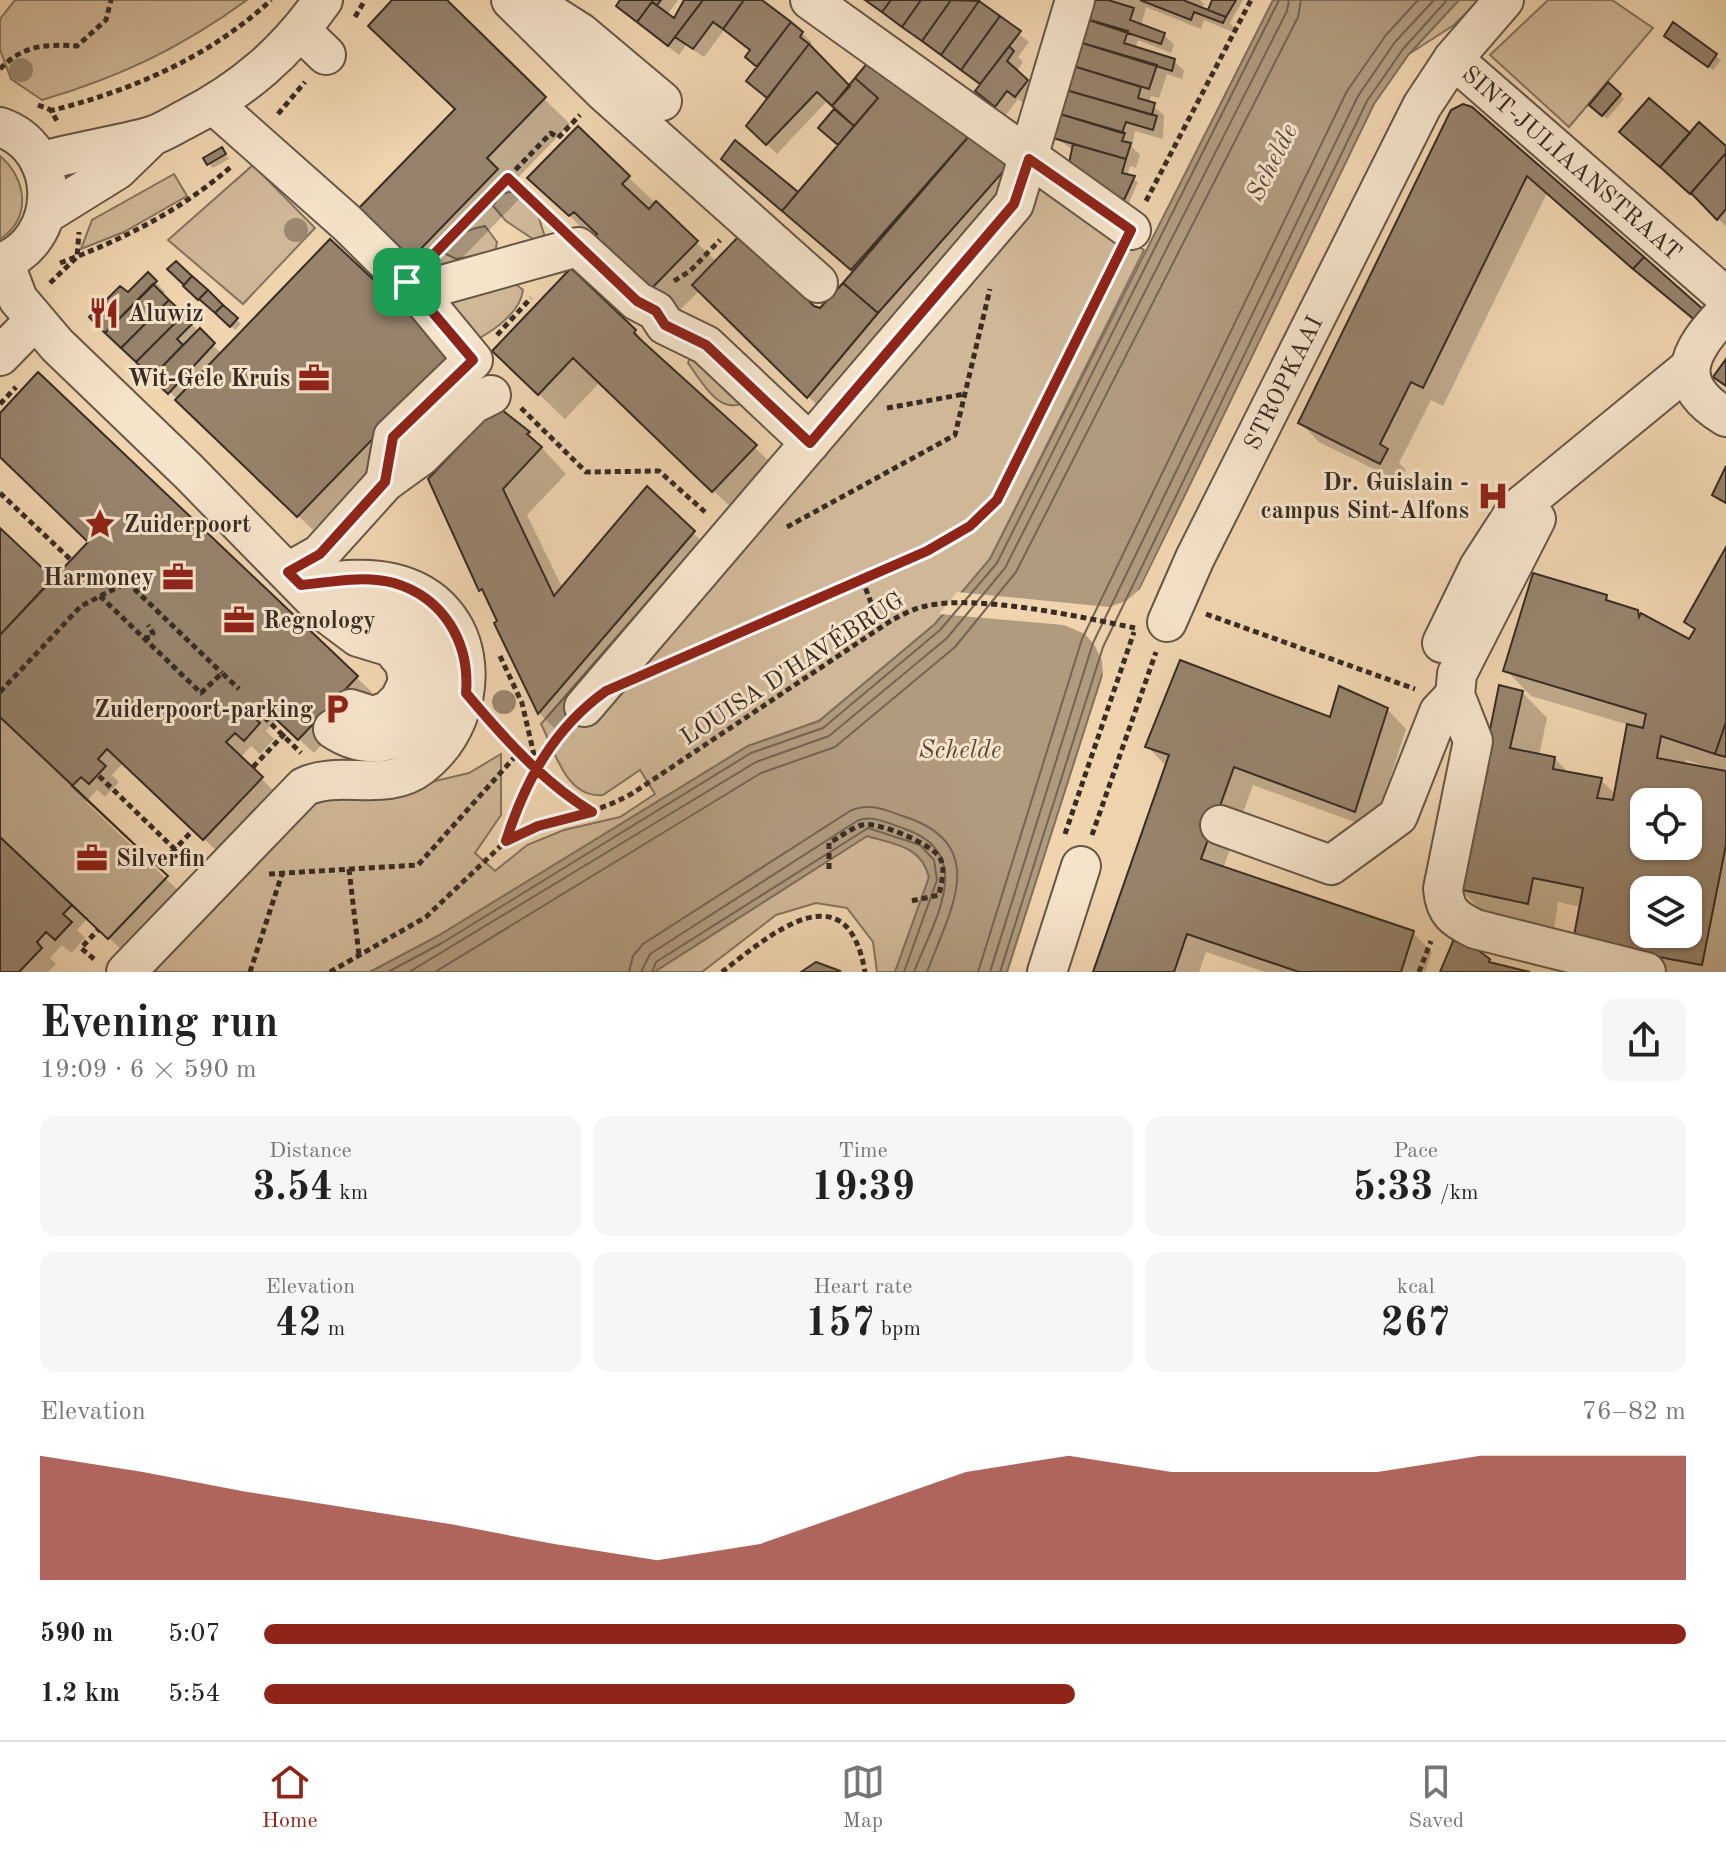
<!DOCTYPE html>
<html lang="en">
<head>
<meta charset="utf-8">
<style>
	:root { --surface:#fff; --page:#f6f6f6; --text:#222; --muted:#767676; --line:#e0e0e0; --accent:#8f2418 }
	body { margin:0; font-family:"Old Standard TT",serif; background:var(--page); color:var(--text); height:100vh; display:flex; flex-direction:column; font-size:30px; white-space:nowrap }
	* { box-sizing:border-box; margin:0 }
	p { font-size:26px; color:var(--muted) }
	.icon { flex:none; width:44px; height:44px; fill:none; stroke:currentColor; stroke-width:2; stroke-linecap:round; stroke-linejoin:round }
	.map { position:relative; height:972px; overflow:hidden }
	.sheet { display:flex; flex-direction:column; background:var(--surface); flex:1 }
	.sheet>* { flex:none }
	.controls { position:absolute; left:1630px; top:788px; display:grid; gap:16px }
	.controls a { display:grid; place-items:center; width:72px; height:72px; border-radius:16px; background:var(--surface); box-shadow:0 2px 6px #0004; font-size:40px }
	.pin { position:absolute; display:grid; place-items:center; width:68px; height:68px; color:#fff; margin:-34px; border-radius:16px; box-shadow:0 4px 12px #0006 }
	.round { display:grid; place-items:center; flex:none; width:84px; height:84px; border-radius:16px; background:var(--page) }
	.overview { display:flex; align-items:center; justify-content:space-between; height:136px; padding:0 40px }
	h1 { font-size:44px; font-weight:700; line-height:60px }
	.metrics { display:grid; grid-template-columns:repeat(3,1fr); gap:12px; height:136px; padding:8px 40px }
	.metrics div { display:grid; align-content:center; border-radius:16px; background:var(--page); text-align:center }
	.metrics b { font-size:40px; font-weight:700 }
	.metrics small { font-size:22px; font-weight:400 }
	.metrics p { font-size:22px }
	.chart { height:224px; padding:16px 40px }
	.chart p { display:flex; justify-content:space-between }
	.chart svg { width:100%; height:144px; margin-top:8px; fill:var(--accent); opacity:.7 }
	ul { padding:0 40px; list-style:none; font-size:26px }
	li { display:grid; grid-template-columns:128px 96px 1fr; align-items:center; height:60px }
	li i { height:20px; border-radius:10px; background:var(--accent) }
	.tab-bar { display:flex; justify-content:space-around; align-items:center; height:112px; border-top:2px solid var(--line); background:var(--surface); font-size:22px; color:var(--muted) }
	.tab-bar a { display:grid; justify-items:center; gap:4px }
	.tab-bar .current { color:var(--accent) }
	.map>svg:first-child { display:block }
	.green { fill:#d0b797; stroke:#84725e; stroke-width:2 }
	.water { fill:#b19b7f; stroke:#816f5b; stroke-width:2 }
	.pier { fill:#efd4ae }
	.shadow { fill:#0003; fill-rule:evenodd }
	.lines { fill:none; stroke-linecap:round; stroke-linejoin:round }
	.shore { stroke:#746452; stroke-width:2 }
	.building { fill:#97836c; stroke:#382c25; stroke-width:2; fill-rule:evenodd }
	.minor-casing { stroke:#665647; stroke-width:42 }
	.path { stroke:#382c25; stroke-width:5; stroke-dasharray:6 4; stroke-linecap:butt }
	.minor { stroke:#f5e3ca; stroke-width:38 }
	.tree { fill:#9b876f }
	.route-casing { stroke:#fff; stroke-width:16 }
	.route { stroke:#8f2418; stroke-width:10 }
	.labels { text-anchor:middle; stroke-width:6; stroke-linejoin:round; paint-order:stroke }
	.street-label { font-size:24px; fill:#382c25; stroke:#f5e3ca }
	.poi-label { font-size:24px; font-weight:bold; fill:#382c25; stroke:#f5e3ca; text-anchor:start }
	.water-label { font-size:26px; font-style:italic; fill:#56483c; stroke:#f5e3ca }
</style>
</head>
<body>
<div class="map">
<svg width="1726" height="972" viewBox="0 0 1726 972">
	<rect width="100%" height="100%" fill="#efd4ae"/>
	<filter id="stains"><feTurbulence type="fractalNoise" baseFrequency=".0025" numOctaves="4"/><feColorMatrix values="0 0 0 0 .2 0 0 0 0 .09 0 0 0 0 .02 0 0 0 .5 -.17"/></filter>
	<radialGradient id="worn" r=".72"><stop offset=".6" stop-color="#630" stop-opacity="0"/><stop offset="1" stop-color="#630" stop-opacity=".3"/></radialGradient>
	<path class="green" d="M15 0H247C181 48 120 77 42 100L11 79 0 50V19Z
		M1459 0H1479L1454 25 1409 54Z
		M1548 0H1612L1653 28 1569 127 1490 55Z
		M0 156C27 179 32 218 0 239Z
		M253 165 315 228 243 304 168 240Z
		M1015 165 1114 233 1144 250 990 559 935 624 819 721 748 746 438 936 370 972H142L319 793 407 792 435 781 469 773 501 754V815L475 853 495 871 527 845 564 830 620 817 655 794 640 770 603 795C566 799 555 751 541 724L994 204Z
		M174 174 187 196 124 232 81 249 92 220Z
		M514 191 538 215 545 237 539 243 506 221 493 206 501 194Z
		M485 226 497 242 495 252 456 259 442 252C450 237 468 229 485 226Z
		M513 282 523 290C521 311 496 329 478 339L442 295Z
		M691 354 747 401C720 418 702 382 688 363Z
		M867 836C894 844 922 846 929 878L895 972H877L873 942 847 908 816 903 776 915 702 972H654Z"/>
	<path class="water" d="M1273 0H1459L1409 54 1374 104 1110 650 1007 972H895L929 877C922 846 894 844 867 836L654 972H370L438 936 748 746 819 721 935 624 990 559Z"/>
	<path class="pier" d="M1367 129 1114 651 1103 684 1102 661 1095 646 1085 634 1064 625 939 614 957 592 1109 607 1126 601 1140 589Z"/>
	<path class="shadow" d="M395 0H444L570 124 511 185 522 196 437 284 361 209 457 110Z
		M622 0H678L667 15 674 20 685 0H759L802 33 812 43 808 48 850 89 870 64 1033 192 823 411 700 290 674 316 530 178 628 177 717 262 820 310 855 272 728 163 736 143 798 195 841 145 821 128 836 108 828 100 777 154 748 126 769 99 759 90V67L752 50 724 30 704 57 686 45 679 55 628 15Z
		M865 0H975L1029 42 1018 57 1023 62 1016 72 1036 91 1026 105 1018 99 1006 115 977 91 982 85Z
		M1093 0H1200L1204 4 1201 9 1216 15 1214 0H1243L1230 23 1235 29 1233 32 1204 20 1201 29 1146 7 1141 26 1164 35 1174 45 1171 53 1138 40 1135 49 1174 61 1184 71 1182 79 1167 74 1159 98 1151 96 1149 103 1164 115 1163 139 1135 131 1132 147 1140 155 1136 168 1130 166 1127 176 1138 182 1129 203 1075 172 1074 150 1055 138Z
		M1674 25 1721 60 1713 70 1671 40Z
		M1609 85 1624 99 1607 119 1591 105Z
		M1467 107 1655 285 1547 193 1443 406 1431 400 1399 463 1406 470 1400 482 1319 442 1300 422Z
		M1690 135 1726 149V226L1632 142Z
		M222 150 229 159 213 168 209 164Z
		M176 264 241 324 235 330 170 269Z
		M148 274 165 292 162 295 222 354 467 372 313 530 92 317 128 295Z
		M635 331 659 358 781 472 739 515 600 382 565 419 520 376Z
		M38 375 372 692 314 753 277 719 266 731 274 739 260 754 251 746 240 758 276 793 219 853 123 763 112 775 119 782 105 797 97 790 86 802 185 897 129 957 88 918 77 930 85 938 71 953 62 945 50 958 56 964 48 972H0V530L53 581 90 542 0 455V416Z
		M497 408 528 433 566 474 527 515 563 589 693 533 719 558 564 738 539 713 497 623 500 622 481 590Z
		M1726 551V972H1631L1581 907 1558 902 1554 928 1485 914 1460 889 1522 692 1547 718 1539 756 1554 758 1570 774 1601 780 1616 795 1629 725 1531 696 1506 670 1606 597 1613 604 1637 612 1690 642 1696 631 1686 622ZM1686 760 1709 767 1708 770 1685 766ZM1644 802H1688V846H1644ZM1644 890H1688V934H1644Z
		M1387 709 1406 729 1374 829 1253 785 1223 869 1413 933 1432 952 1425 972H1265L1206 952 1199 972H1095L1167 767 1147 746Z"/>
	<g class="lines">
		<path class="shore" d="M388 972 442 943 751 753 823 728 940 630 997 563 1279 0
			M409 972 756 762 829 736 947 638 1005 568 1287 11 1289 0
			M435 972 761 773 835 747 955 647 1016 572 1298 17 1301 0
			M629 972 633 956 643 944 850 811C869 802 885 810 903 816 992 844 950 910 927 972
			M641 972 650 954 857 821C872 814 890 824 905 829 978 854 933 922 914 972
			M652 972 656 962 868 828 920 845 934 860 937 880 904 972
			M978 972 1082 639 1347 91 1386 35 1418 0
			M990 972 1093 643 1358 96 1395 42 1434 0
			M1000 972 1103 647 1367 101 1403 49 1447 0"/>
	</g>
	<path class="building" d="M392 0H447L546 97 487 158 498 169 410 260 358 209 455 109 368 26Z
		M620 0H661L657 5 652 2 637 22 616 6Z
		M684 0H703L668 46 637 22 652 2 674 18Z
		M703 0H744L723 29 713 22 693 49 675 37Z
		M744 0H762L791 22 757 67 745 57 750 50 723 29Z
		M865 0H891L882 12Z
		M891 0H921L902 27 882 12Z
		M921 0H951L922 41 902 27Z
		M951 0 979 1 941 55 922 41Z
		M1091 0H1108L1134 8 1130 20 1165 33 1161 44 1086 19Z
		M1140 0H1183L1226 17 1223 23 1194 12 1191 20Z
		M1212 0H1236L1226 17 1208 10Z
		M979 1 1000 16 961 70 941 55Z
		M1000 16 1021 31 980 84 961 70Z
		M1086 19 1128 31 1124 43 1175 59 1172 71 1079 42Z
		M791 22 803 32 800 37 809 44 767 98 746 81Z
		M1673 22 1717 54 1708 67 1664 36Z
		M1079 42 1157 65 1149 89 1073 66Z
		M809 44 850 86 832 106 817 92 766 145 746 126Z
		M1009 46 1014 51 1007 61 1028 80 1015 97 1007 91 995 107 975 91Z
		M869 61 969 136 851 270 782 211 878 98 855 78Z
		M1073 66 1141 87 1138 98 1155 103 1152 115 1066 90Z
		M855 78 878 98 854 126 832 106Z
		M1608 82 1621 94 1602 116 1589 105Z
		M1066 90 1157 116 1153 130 1126 122 1122 133 1060 114Z
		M1649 98 1690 133 1660 167 1619 132Z
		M1463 104 1472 107 1644 257 1633 269 1527 176 1423 388 1411 382 1380 444 1388 449 1380 464 1298 423 1451 110Z
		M834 109 854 126 838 145 818 128Z
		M1060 114 1125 133 1122 141 1131 143 1126 159 1053 138Z
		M1699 122 1726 146V153L1690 194 1660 167Z
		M578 126 630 176 622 184 649 209 656 201 698 241 648 292 591 240 597 234 574 212 569 216 527 178Z
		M969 136 1009 165 878 313 843 283Z
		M735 140 798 192 782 211 721 159Z
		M1073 144 1126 159 1122 173 1135 176 1124 200 1068 168Z
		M222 147 226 154 207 165 203 158Z
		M1726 153V209L1717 220 1691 193Z
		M741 234 814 306 820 308 843 283 878 313 807 398 692 285Z
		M330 239 454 355 297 517 175 400Z
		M1644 257 1705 311 1696 321 1633 269Z
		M176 261 192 276 184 285 167 269Z
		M571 268 636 330 634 333 641 340 757 445 712 492 573 358 538 395 492 351Z
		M148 272 157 281 105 333 89 317 120 286 128 292Z
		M192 276 208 290 198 300 183 286Z
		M153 284 169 300 121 348 105 333Z
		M208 290 223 305 215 313 199 299Z
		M169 300 184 314 136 362 121 348Z
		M223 305 238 318 230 327 215 313Z
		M184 314 193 323 177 339 183 345 151 378 136 362Z
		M200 328 215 343 168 394 151 378Z
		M1726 359V386L1713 377Z
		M38 372 358 676 298 740 261 705 252 715 260 723 244 741 235 733 226 742 263 777 203 840 107 749 98 759 106 766 89 784 81 777 72 786 168 876 108 939 72 905 63 914 72 922 55 940 46 932 37 942 42 948 19 972H0V635L88 542 0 457V413Z
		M497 406 530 432 527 434 542 447 503 489 554 596 647 486 695 531 538 714 494 623 497 621 482 589 479 591 428 479Z
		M1726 466V503L1712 495Z
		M0 528 53 578 0 635Z
		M1726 547V722L1715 754 1661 736 1657 758 1726 771V845L1702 965 1573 941 1583 888 1533 878 1528 904 1458 889 1499 685 1523 691 1510 748 1555 757 1553 769 1602 778 1597 798 1613 800 1627 724 1643 728 1646 714 1503 671 1533 573 1607 595 1606 600 1638 610 1639 617 1641 613 1689 639 1695 629 1684 622ZM1644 802H1688V846H1644ZM1644 890H1688V934H1644Z
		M1180 660 1330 717 1339 686 1388 708 1355 812 1234 767 1201 859 1414 931 1401 972H1299L1187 934 1174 972H1093L1169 755 1145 747Z
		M0 717 168 876 108 939 0 837Z
		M1726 722V757L1715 754Z
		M1456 934 1490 959 1489 962 1530 972H1440Z
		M816 962 840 971 839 972H801Z"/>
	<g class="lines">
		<defs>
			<g id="minor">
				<path d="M511 0 603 91 818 283"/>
				<path d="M810 0 1131 230"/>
				<path d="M548 12 581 33 662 101"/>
				<path d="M301 31 326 55"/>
				<path id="s1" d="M1453 59 1726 297"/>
				<path d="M214 105 347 223 417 292 473 360 393 437 385 482"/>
				<path d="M0 127C64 149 62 241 0 263"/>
				<path d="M40 162C76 151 112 147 148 137 161 134 174 125 186 119 244 89 286 53 323 0"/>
				<path d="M46 214 117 170 151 137"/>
				<path d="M4 262 18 299 57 345 188 471 330 616 358 637 391 647 405 664 408 682 400 699 388 711 373 716 351 709"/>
				<path d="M417 292 578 247 637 301 656 311 665 325 706 345 810 443"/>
				<path d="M1726 312C1687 352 1671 384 1726 417"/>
				<path d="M0 356 34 321"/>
				<path d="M1522 505 1536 519 1457 674 1455 695 1473 741 1443 889C1445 913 1455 919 1475 929L1646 972"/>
				<path d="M288 572 320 554 385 482 421 456 473 404 491 395"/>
				<path id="s2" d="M1167 622 1195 558 1422 106 1453 59 1504 0"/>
				<path d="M1442 643 1479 567 1516 510 1689 368"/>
				<path d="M584 707 1014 204 1075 0"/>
				<path d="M333 729C399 773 467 699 421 634 407 614 385 616 366 606 356 600 347 588 338 581"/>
				<path d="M1220 825 1331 865 1398 816 1439 712 1455 695"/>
				<path d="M126 972 304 787C341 769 385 794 421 766 486 715 483 604 392 583 362 576 331 582 301 585"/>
				<path d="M1047 972 1081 866"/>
			</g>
		</defs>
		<use href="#minor" class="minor-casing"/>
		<path class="path" d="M355 17 365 0
			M0 69C23 45 45 44 77 46L106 20 111 0
			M38 105 51 110 57 121
			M49 111C129 92 210 57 271 0
			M278 114 305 82
			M508 178 550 219
			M1146 201 1251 0
			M439 249 551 133 558 138 580 115
			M60 263C124 239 180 211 232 166
			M674 281 690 271 720 240
			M50 283 77 257 79 232
			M497 335 531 298
			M0 404 16 387
			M521 408 586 472 659 471 705 512
			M887 408 965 394
			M0 493 71 560
			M787 527 955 435 990 289
			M862 579 875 613
			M127 582 222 673
			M100 596 201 693 222 673 239 689
			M1206 614 1415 689
			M144 638 152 637 153 633 148 625
			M500 656 522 703 537 768
			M668 664 927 551 970 526 997 500 1116 260
			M0 692 81 606 130 581
			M257 710 301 753
			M492 722 570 799 591 812
			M253 767 288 730
			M99 776 187 861
			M1065 834 1134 632
			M1092 835 1156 652
			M506 841C547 821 593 816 633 793L892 620C902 615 914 608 926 606 976 594 1082 617 1135 628
			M158 867 193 830
			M349 869 359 955
			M829 869V843C839 838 851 828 862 825 878 821 932 844 940 858 946 869 941 883 939 895L911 901
			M269 874 418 865 521 750
			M94 959 81 948 98 930
			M250 972 282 874
			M330 972 426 917 506 841 526 784 562 730
			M722 972C771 934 847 868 865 972
			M1419 972 1431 941"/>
		<use href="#minor" class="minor"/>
	</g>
	<g class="tree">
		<circle cx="21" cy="70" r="12"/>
		<circle cx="296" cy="230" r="12"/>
		<circle cx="504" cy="702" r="12"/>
	</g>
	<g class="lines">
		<defs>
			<path id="route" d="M407 282 473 360 393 437 385 482 320 554 288 572 301 585C331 582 364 575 394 583 445 598 470 644 466 693 502 736 544 783 592 812L538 826 506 841C525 781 554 728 606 691L927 551 970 526 997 500 1131 230 1029 159 1014 204 810 443 706 345 665 325 656 311 637 301 508 178 407 282"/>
		</defs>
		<use href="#route" class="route-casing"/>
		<use href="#route" class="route"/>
	</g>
	<defs>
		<symbol id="restaurant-bare" viewBox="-9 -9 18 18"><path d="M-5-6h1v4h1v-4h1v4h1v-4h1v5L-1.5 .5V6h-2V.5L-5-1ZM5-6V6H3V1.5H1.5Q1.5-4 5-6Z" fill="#8f2418" stroke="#f5e3ca" stroke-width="2.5" paint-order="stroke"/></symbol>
		<symbol id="office-bare" viewBox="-9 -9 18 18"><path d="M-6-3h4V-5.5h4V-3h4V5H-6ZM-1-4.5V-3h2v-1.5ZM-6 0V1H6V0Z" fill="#8f2418" stroke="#f5e3ca" stroke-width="2.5" paint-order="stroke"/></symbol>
		<symbol id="hospital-bare" viewBox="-9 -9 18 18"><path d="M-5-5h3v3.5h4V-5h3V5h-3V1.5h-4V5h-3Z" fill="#8f2418" stroke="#f5e3ca" stroke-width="2.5" paint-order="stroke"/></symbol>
		<symbol id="sight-bare" viewBox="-9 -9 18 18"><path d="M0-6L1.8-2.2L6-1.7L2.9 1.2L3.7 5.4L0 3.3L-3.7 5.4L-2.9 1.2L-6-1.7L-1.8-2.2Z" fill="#8f2418" stroke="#f5e3ca" stroke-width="2.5" paint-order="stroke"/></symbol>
		<symbol id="parking-bare" viewBox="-9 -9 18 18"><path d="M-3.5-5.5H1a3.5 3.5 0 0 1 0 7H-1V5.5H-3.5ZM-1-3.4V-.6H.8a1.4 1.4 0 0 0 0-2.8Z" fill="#8f2418" stroke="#f5e3ca" stroke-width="2.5" paint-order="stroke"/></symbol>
	</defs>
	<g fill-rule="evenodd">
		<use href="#restaurant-bare" x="82" y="291" width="44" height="44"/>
		<use href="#office-bare" x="292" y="356" width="44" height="44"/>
		<use href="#hospital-bare" x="1471" y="474" width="44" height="44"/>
		<use href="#sight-bare" x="78" y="502" width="44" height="44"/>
		<use href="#office-bare" x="156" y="555" width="44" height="44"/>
		<use href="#office-bare" x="217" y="598" width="44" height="44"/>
		<use href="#parking-bare" x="315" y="687" width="44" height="44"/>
		<use href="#office-bare" x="70" y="836" width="44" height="44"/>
	</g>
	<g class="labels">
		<g class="street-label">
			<text dy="8" stroke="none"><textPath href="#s1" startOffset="158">SINT-JULIAANSTRAAT</textPath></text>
			<text dy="8" stroke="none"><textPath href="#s2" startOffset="266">STROPKAAI</textPath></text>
			<text transform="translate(792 668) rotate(-33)" y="8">LOUISA D'HAVÉBRUG</text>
		</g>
		<g class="poi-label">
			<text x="128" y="321">Aluwiz</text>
			<text x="290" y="386" text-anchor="end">Wit-Gele Kruis</text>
			<text x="1469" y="490" text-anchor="end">Dr. Guislain -<tspan x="1469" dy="28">campus Sint-Alfons</tspan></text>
			<text x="124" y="532">Zuiderpoort</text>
			<text x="154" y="585" text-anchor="end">Harmoney</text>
			<text x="263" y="628">Regnology</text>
			<text x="313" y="717" text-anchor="end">Zuiderpoort-parking</text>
			<text x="116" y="866">Silverfin</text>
		</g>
		<g class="water-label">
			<text transform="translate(1271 162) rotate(-63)" y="9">Schelde</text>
			<text x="960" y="758">Schelde</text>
		</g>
	</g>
	<rect width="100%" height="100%" filter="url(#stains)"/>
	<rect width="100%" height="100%" fill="url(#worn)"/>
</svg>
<div class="controls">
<a><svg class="icon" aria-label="locate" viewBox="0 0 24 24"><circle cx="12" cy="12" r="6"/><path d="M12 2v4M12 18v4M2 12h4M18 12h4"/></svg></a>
<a><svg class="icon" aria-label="layers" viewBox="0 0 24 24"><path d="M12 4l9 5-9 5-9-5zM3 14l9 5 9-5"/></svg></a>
</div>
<div class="pin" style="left:407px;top:282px;background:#1e9e55"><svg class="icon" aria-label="arrive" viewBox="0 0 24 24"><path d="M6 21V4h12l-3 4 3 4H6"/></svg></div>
</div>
<section class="sheet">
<div class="overview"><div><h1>Evening run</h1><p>19:09 · 6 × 590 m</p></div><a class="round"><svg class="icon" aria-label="share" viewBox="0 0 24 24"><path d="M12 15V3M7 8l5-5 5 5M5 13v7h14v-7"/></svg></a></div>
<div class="metrics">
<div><p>Distance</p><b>3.54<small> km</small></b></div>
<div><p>Time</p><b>19:39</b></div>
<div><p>Pace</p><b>5:33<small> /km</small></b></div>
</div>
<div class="metrics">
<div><p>Elevation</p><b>42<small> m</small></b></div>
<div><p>Heart rate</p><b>157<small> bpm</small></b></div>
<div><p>kcal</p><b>267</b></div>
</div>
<div class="chart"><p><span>Elevation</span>76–82 m</p>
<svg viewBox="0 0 160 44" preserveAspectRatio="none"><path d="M0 44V6L10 11L20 17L30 22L40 27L50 33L60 38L70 33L80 22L90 11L100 6L110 11L120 11L130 11L140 6L150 6L160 6V44z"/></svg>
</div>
<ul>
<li><b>590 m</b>5:07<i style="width:100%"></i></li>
<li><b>1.2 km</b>5:54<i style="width:57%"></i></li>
</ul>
</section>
<nav class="tab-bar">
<a class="current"><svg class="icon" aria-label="home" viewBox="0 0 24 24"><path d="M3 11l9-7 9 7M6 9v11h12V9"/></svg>Home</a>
<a><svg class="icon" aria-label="map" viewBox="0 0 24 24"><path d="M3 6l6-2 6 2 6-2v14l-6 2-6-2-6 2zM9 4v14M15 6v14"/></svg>Map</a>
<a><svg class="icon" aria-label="saved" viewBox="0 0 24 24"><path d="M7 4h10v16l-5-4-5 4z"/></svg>Saved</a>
</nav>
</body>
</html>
